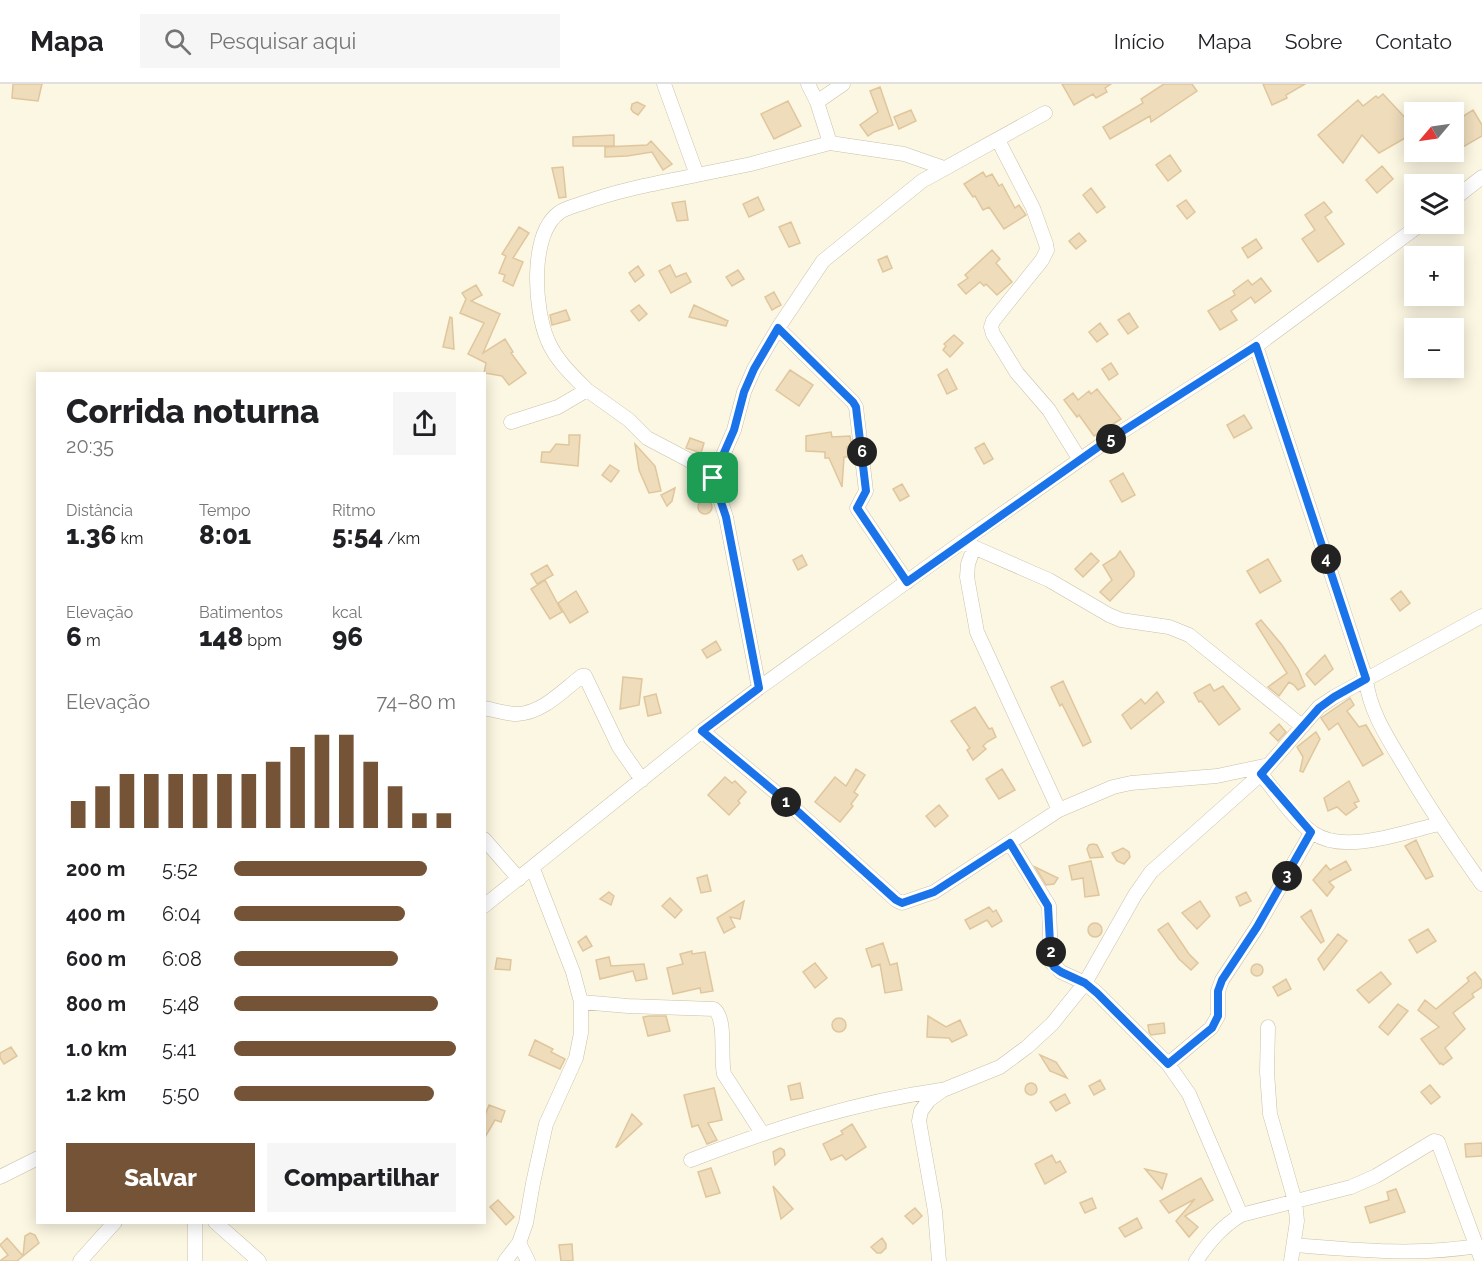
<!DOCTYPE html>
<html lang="pt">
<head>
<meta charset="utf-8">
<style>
	:root { --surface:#fff; --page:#f6f6f6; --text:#202124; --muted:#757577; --line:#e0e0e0; --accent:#755336 }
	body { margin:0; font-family:Raleway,sans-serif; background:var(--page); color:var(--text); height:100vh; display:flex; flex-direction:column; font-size:22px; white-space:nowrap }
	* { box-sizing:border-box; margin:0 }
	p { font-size:20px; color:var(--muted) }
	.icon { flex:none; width:33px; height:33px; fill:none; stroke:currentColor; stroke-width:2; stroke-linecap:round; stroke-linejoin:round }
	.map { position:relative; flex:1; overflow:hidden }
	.drawer { position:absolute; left:36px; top:288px; width:450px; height:852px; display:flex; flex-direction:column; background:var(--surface); border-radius:0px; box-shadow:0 3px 15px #0003 }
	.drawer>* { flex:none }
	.needle { width:39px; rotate:241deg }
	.buttons { position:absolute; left:1404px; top:18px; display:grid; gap:12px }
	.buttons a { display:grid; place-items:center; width:60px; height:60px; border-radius:0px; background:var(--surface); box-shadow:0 3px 15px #0003; font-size:30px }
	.pin { position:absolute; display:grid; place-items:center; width:51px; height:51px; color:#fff; margin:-26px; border-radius:12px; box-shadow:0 3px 9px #0006 }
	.km { position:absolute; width:30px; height:30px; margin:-15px; border-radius:50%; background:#222; color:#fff; font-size:16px; line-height:30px; text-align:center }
	.round { display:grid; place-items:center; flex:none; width:63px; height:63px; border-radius:0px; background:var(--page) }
	.summary { display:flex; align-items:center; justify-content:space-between; height:102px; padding:0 30px }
	h1 { font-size:33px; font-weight:800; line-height:45px }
	.stats { display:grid; grid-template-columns:repeat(3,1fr); gap:9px; height:102px; padding:6px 30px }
	.stats div { display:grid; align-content:center }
	.stats b { font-size:26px; font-weight:800 }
	.stats small { font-size:16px; font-weight:400 }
	.stats p { font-size:16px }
	.chart { height:168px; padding:12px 30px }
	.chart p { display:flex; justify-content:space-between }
	.chart svg { width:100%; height:108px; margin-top:6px; stroke:var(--accent); stroke-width:6 }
	.button { display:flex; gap:12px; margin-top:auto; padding:12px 30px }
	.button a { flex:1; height:69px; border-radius:0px; background:var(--accent); color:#fff; font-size:24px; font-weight:800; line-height:69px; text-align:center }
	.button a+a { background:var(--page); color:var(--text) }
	ul { padding:0 30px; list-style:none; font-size:20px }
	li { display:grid; grid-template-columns:96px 72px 1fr; align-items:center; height:45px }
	li i { height:15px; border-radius:8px; background:var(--accent) }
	header { display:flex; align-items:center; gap:36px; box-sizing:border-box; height:84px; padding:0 30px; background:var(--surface); border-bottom:2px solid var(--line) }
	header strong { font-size:28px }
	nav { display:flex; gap:33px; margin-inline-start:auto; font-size:21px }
	.search { width:420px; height:54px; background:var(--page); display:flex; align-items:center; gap:15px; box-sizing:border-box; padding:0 21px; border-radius:0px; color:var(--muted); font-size:22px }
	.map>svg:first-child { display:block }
	.building { fill:#eedcbb; stroke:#e0c69d; stroke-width:1.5 }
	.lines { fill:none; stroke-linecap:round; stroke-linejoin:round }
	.street-casing { stroke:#cbc0aa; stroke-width:15 }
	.street { stroke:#fff; stroke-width:14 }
	.route-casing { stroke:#fff; stroke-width:12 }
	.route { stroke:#1a73e8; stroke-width:8 }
</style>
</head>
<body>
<header>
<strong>Mapa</strong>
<div class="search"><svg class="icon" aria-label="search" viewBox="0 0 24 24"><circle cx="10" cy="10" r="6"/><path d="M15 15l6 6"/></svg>Pesquisar aqui</div>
<nav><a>Início</a><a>Mapa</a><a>Sobre</a><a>Contato</a></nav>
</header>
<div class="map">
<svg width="1482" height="1177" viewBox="0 0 1482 1177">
	<rect width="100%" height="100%" fill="#fbf7e2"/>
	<path class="building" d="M13 0H42L38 17 12 14Z
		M1062 0H1111L1105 4 1107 8 1096 14 1093 10 1074 21Z
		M1164 0H1192L1197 7 1151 38 1150 32 1110 55 1103 43 1143 19 1141 15Z
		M1263 0H1305L1286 11 1287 14 1272 21Z
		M880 3 893 41 874 48 868 52 860 41 878 28 870 7Z
		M1383 10 1410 39 1414 37V49L1379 69 1362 51 1343 79 1318 51 1358 16 1363 22 1376 12 1378 14Z
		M788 17 801 42 774 55 761 30Z
		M637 18 645 22 638 31 633 28 631 25 632 20Z
		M911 26 916 37 899 45 894 33Z
		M1473 26 1482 41V52L1463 63 1454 47V38Z
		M614 51V62H573V53Z
		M651 57 672 80 663 86 652 68 627 72 605 73V63L647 61Z
		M1170 71 1181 87 1168 97 1156 81Z
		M1382 82 1393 95 1377 109 1366 96Z
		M563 83 566 113 559 114 552 84Z
		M983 88 986 93 992 90 999 102 1002 100 1015 124 1019 121 1026 131 1004 145 989 123 983 126 975 112 973 113 964 100Z
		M1091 104 1105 123 1097 129 1083 111Z
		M758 113 764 126 749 133 743 120Z
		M1186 116 1195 128 1187 135 1177 122Z
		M685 117 688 136 677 137 672 119Z
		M1324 118 1332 128 1325 133 1344 160 1318 178 1302 155 1315 146 1305 131Z
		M791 138 800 159 789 163 779 143Z
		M519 143 529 149 513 174 523 178 513 202 503 197 505 191 499 189 506 172 502 170Z
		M1079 149 1086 157 1076 165 1069 157Z
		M1256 155 1262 164 1248 174 1242 164Z
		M992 166 1000 175 996 179 1012 198 997 211 986 200 984 202 980 198 966 210 958 201 968 194 965 191Z
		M887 172 892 184 883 188 878 176Z
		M670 181 676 193 686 189 691 198 671 209 659 187Z
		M638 182 644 191 635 198 629 189Z
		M738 186 744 195 732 202 726 193Z
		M1261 194 1271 207 1255 219 1251 213 1231 227 1237 236 1220 246 1208 227 1235 211 1233 207 1248 196 1252 201Z
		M476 201 482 211 471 217 500 230 483 269 505 255 513 268 511 269 526 289 509 301 502 292 484 289 486 279 468 270 484 239 460 229 466 215 462 209Z
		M774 208 781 221 772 226 765 213Z
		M639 221 647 230 639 237 631 227Z
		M694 221 728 237 726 242 689 233Z
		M566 226 570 236 552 241 550 231Z
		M1129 229 1138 243 1128 250 1118 236Z
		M450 233 452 234 454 265 443 263Z
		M1100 239 1108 250 1097 258 1089 248Z
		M954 251 963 259 950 273 943 266 946 262 944 260Z
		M1111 279 1118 290 1109 296 1102 285Z
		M947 285 957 305 947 310 938 291Z
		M790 286 813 301 799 322 776 306Z
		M1097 305 1121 335 1094 352 1079 331 1077 333 1064 316 1073 309 1078 316 1089 307 1091 310Z
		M1244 331 1252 344 1234 354 1227 341Z
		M831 348 832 353 850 352 852 363H847L848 373H844L842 403 829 374H825V368L806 367V352Z
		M569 351H580L578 382 541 378 542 368H550L556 360 569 361Z
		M690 354 704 359 701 369 686 364Z
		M984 359 993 375 984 380 975 364Z
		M635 360 655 382 661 407 649 409 639 386Z
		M610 381 619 387 611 398 602 391Z
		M1123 389 1135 411 1122 418 1110 397Z
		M902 400 909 412 900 417 893 405Z
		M675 404 672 417 667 422 661 411Z
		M698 423a7 7 0 1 1 14 0a7 7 0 1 1-14 0Z
		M1120 467 1134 488V492L1110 517 1100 508 1112 496 1103 481 1116 473Z
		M1091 469 1099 477 1083 493 1075 485Z
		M802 471 807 481 798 486 793 476Z
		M1268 475 1281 497 1260 509 1247 487Z
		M547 481 553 491 537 500 531 490Z
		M545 496 562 528 550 535 531 505Z
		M576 507 588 528 570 539 558 519Z
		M1401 507 1410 519 1400 527 1391 515Z
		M1261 536 1282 561 1298 585 1305 602 1298 606 1294 601 1289 598 1279 612 1268 603 1287 589 1256 540Z
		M716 557 721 566 707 574 702 566Z
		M1325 571 1333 585 1315 601 1306 590Z
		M623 593 642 595 639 621 620 625Z
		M1063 597 1091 658 1083 662 1062 620 1060 622 1051 603Z
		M1210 600 1214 607 1223 602 1240 625 1219 641 1201 617 1199 618 1194 609Z
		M1157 608 1164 618 1131 645 1122 631 1141 615 1145 620Z
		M656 610 661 629 648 632 644 613Z
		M1350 614 1354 621 1347 627 1359 643 1366 641 1383 670 1363 682 1338 639 1329 646 1321 634Z
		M975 623 989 645 992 644 996 653 987 658 983 662 986 665 973 676 967 666 970 664 951 637Z
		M1279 640 1286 648 1278 657 1270 649Z
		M1316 648 1320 655 1303 688 1300 687 1303 673 1297 663Z
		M856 685 865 691 854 708 858 711 851 720 853 722 840 738 815 718 835 693 846 702Z
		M1002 685 1015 706 999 715 986 695Z
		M725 693 732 699 735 697 746 708 738 717 740 719 729 731 708 711Z
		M1349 697 1359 717 1354 719 1357 723 1346 731 1337 723 1328 727 1324 714Z
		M939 721 948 732 935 743 926 732Z
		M1416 756 1433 792 1426 795 1405 762Z
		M1093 760 1097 761 1103 773 1090 774 1087 765 1089 761Z
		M1123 764 1129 768 1130 773 1124 780 1117 777 1112 769Z
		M1091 777 1099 811 1085 813 1083 794 1072 796 1069 782Z
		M1346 777 1351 786 1329 798 1334 803 1327 812 1313 796 1326 781 1330 786Z
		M1035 783 1058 794 1054 800 1046 801Z
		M707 791 711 807 701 809 697 794Z
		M609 808 614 812 611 821 600 815Z
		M1246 808 1251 817 1240 822 1236 813Z
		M670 814 682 826 675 834 662 822Z
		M744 817 740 835 730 833 735 843 724 849 717 834Z
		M1200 817 1210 832 1197 845 1182 829Z
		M989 823 993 828 996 826 1002 837 992 843 987 836 970 845 965 836Z
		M1311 826 1324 857 1321 859 1301 833Z
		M1088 846a7 7 0 1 1 14 0a7 7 0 1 1-14 0Z
		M1168 839 1189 870 1198 879 1191 886 1179 875 1158 846Z
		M1428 845 1436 857 1417 869 1409 856Z
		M1338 850 1347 857 1324 886 1318 875Z
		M586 852 592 862 583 867 578 858Z
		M883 859 890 881 897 879 902 906 885 909 880 880 872 883 866 865Z
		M692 867V870L705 868 713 907 701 909 700 904 673 910 667 884 683 880 680 870Z
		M609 873 611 882 644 880 647 895 636 897 633 887 600 895 596 876Z
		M497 874 511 876 510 886 495 885Z
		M815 879 827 894 815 904 803 888Z
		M1251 886a6 6 0 1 1 12 0a6 6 0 1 1-12 0Z
		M1381 888 1391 900 1369 919 1357 906Z
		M1475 888 1482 897V903L1472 910 1474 913 1453 929 1465 945 1445 964 1452 974 1443 981 1441 979 1440 980 1421 955 1439 943 1418 926 1425 916 1436 925 1469 897 1467 894Z
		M1286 895 1291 905 1278 912 1273 903Z
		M1398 920 1408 927 1388 951 1379 943Z
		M649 932H666L670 947 648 952 643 933Z
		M928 932 946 943 960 936 967 951 952 958 949 954 927 953Z
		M832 941a7 7 0 1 1 14 0a7 7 0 1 1-14 0Z
		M1164 939 1165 949 1151 951 1149 948 1148 941Z
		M535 956 553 965 551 968 565 975 560 985 529 971Z
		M11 963 17 972 4 980 0 974V969Z
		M1040 971 1056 978 1067 994 1050 987Z
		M1100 996 1105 1005 1094 1011 1089 1002Z
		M1025 1005a6 6 0 1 1 12 0a6 6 0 1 1-12 0Z
		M800 999 803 1014 791 1016 788 1002Z
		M1430 1001 1440 1013 1431 1020 1421 1008Z
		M714 1004 722 1036 708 1039 717 1056 707 1060 698 1041 692 1043 684 1011Z
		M1065 1010 1070 1019 1056 1027 1050 1018Z
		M489 1021 505 1027 501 1038 495 1036 484 1055V1034Z
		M632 1030 642 1040 617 1063H616Z
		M852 1040 866 1063 846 1076 842 1071 831 1076 823 1060 843 1050 841 1047Z
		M1482 1059V1072L1466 1073 1465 1060Z
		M780 1064 784 1066 785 1071 775 1081 773 1068Z
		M1052 1071 1056 1079 1060 1077 1066 1088 1045 1100 1035 1080Z
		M711 1084 720 1109 706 1113 698 1088Z
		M1145 1085 1167 1090 1162 1105Z
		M1201 1094 1213 1116 1185 1132 1198 1143 1189 1153 1176 1137 1195 1115 1169 1129 1160 1117Z
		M773 1102 793 1125 781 1135Z
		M1396 1105 1405 1128 1370 1139 1365 1123 1389 1116 1387 1108Z
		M1092 1114 1096 1124 1085 1129 1080 1119Z
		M498 1116 514 1133 506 1141 490 1123Z
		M915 1124 922 1132 913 1140 905 1132Z
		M1137 1134 1142 1144 1125 1153 1119 1144Z
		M30 1149 35 1151 39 1159 23 1172 25 1152Z
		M7 1154 23 1172 17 1177H0L8 1171 0 1161Z
		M882 1154 886 1160V1164L881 1169H877L871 1163Z
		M572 1160 573 1177H561L559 1161Z"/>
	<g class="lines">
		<defs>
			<path id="street" d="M808 0 817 18
				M998 56 1033 124 1046 160 1047 166 1042 176 993 237 991 243 993 250 1017 289 1049 326 1080 376
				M830 59 904 70 944 84
				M697 91 751 80 830 59 817 18 843 0
				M1454 115 1482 93
				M778 244 853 318 856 323 866 407 857 424 907 498
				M1256 262 1366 595C1369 627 1389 656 1405 683 1429 724 1455 762 1482 800
				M587 306 629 336 647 354 702 383 713 394 734 346 744 308 754 285 778 244 823 177 922 97 1045 29
				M511 338 558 323 587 306C572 291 556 276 548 257 534 226 529 149 560 128 568 123 578 121 586 118 622 105 659 99 697 91L664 0
				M713 394 726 433 759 604
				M962 458 1049 496 1109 531 1121 536 1169 543 1189 551 1302 642
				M974 463 968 480 967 493 977 548 1059 726
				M484 624C495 626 507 630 517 630 543 629 563 606 582 592H585L619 663 642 696
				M702 647 786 717 896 816 902 819 934 808 1059 726 1113 703 1131 699 1217 692 1269 681
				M1261 690C1275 707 1296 738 1313 749 1345 771 1404 748 1439 740
				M484 755 519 795
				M1010 759 1049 822 1051 878 1061 888 1085 899 1097 909 1168 980 1189 1010 1241 1131
				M484 822 702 647 759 604 962 458 1101 361 1256 262 1421 140
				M581 918 628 922 714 925C727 935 720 973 724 990L762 1049
				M1268 943 1267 988 1270 1030 1295 1117 1297 1137 1291 1177
				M1168 980 1211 944 1218 932V907L1222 896 1257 843 1311 749
				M691 1076C772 1045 855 1018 941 1006
				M0 1093 38 1074
				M215 1138 259 1177
				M1294 1161C1355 1166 1416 1172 1477 1162
				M80 1177 115 1138
				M195 1177V1138
				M505 1177 519 1159
				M528 1177 519 1159 526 1139 533 1099 546 1040 576 974 581 949V918L573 888 533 785
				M939 1177 935 1127 919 1037 921 1027 929 1016 943 1006 1000 983 1027 963 1052 940 1085 899 1135 811 1151 788 1261 690 1319 623 1334 613 1482 532
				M1196 1177C1209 1158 1221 1143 1241 1131L1351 1103 1376 1092 1434 1057 1438 1058 1482 1177"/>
		</defs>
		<use href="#street" class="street-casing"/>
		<use href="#street" class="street"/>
	</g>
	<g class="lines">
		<defs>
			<path id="route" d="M778 244 853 318 856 323 866 407 857 424 907 498 1101 361 1256 262 1366 595 1334 613 1319 624 1261 690 1311 748 1257 843 1222 896 1218 907V932L1212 944 1168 980 1097 909 1085 899 1061 888 1054 883 1051 878 1048 822 1010 759 934 808 902 819 896 816 786 717 702 647 759 604 726 433 713 394 734 346 744 308 754 285Z"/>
		</defs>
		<use href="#route" class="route-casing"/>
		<use href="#route" class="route"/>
	</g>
</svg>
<div class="buttons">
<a><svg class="needle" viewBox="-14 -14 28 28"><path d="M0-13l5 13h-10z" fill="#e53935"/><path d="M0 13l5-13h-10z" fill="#757577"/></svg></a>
<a><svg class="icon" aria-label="layers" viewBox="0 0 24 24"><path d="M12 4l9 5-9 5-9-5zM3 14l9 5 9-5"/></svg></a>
<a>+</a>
<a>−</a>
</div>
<div class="pin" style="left:713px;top:394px;background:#1e9e55"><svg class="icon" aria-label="arrive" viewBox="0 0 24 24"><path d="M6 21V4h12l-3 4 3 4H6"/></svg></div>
<b class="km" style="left:786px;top:718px">1</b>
<b class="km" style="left:1051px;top:868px">2</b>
<b class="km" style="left:1287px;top:792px">3</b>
<b class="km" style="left:1326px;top:475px">4</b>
<b class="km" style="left:1111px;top:355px">5</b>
<b class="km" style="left:862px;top:368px">6</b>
<section class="drawer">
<div class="summary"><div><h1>Corrida noturna</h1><p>20:35</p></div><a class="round"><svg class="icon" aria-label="share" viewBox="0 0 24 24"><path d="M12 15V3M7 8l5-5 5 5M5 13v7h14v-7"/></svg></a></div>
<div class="stats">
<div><p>Distância</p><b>1.36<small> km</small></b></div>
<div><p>Tempo</p><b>8:01</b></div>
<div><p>Ritmo</p><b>5:54<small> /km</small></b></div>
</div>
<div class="stats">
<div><p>Elevação</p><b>6<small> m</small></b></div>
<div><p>Batimentos</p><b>148<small> bpm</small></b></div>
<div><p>kcal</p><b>96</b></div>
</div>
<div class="chart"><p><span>Elevação</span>74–80 m</p>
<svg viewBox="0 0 160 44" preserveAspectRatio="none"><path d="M5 44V33M15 44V27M25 44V22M35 44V22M45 44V22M55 44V22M65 44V22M75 44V22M85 44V17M95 44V11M105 44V6M115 44V6M125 44V17M135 44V27M145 44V38M155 44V38"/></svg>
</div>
<ul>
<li><b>200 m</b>5:52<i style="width:87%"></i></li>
<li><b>400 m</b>6:04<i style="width:77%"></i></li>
<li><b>600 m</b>6:08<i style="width:74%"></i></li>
<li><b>800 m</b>5:48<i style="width:92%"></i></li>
<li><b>1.0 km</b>5:41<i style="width:100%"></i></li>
<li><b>1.2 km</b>5:50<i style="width:90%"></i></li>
</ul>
<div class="button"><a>Salvar</a><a>Compartilhar</a></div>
</section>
</div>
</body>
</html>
